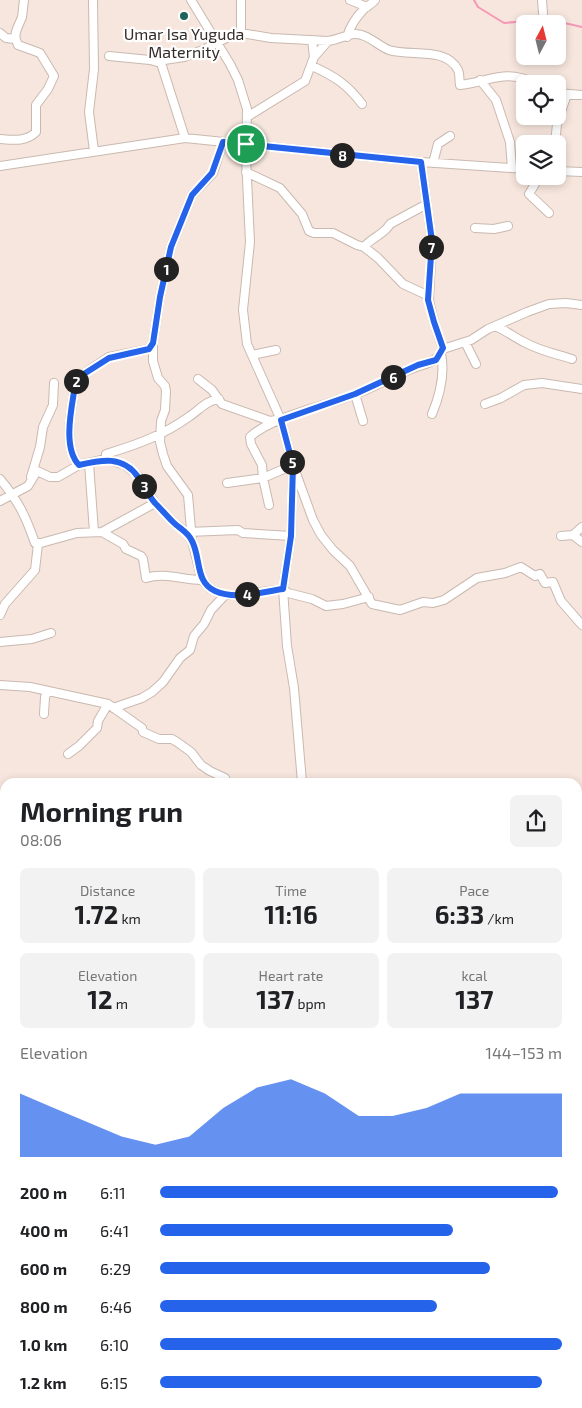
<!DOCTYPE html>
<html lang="en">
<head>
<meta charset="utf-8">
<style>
	:root { --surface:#fff; --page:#f2f2f2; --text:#202124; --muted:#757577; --accent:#2563eb }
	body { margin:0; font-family:"Exo 2",sans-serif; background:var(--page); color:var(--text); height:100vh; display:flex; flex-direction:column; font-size:19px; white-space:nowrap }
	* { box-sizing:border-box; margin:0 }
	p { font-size:16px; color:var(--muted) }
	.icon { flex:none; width:28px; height:28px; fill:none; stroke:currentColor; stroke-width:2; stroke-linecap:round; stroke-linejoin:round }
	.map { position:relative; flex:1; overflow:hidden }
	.details { position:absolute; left:0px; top:778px; width:582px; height:631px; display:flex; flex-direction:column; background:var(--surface); border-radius:15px 15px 0 0; box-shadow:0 2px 8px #0003 }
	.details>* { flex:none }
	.needle { width:32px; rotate:7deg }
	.controls { position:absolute; left:516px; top:15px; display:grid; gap:10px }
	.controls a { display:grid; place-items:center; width:50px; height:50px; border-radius:8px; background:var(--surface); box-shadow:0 2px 8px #0003; font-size:25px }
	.pin { position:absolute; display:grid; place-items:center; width:42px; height:42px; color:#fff; margin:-21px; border:2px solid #fff; border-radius:50%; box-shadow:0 1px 5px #0007 }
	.km { position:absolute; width:25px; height:25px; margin:-12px; border-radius:50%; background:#222; color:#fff; font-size:14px; line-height:25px; text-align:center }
	.round { display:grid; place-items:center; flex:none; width:52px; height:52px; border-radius:8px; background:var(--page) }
	.summary { display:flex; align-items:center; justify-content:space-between; height:85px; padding:0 20px }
	h1 { font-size:28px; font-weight:700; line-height:38px }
	.stats { display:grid; grid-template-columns:repeat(3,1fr); gap:8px; height:85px; padding:5px 20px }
	.stats div { display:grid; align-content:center; border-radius:8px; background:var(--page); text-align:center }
	.stats b { font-size:25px; font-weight:700 }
	.stats small { font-size:14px; font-weight:400 }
	.stats p { font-size:14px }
	.chart { height:140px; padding:10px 20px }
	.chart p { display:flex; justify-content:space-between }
	.chart svg { width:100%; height:90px; margin-top:5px; fill:var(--accent); opacity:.7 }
	ul { padding:0 20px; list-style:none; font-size:16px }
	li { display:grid; grid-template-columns:80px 60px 1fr; align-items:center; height:38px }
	li i { height:12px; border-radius:6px; background:var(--accent) }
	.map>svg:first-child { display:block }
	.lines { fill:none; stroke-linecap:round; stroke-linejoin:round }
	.stream { stroke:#f698b5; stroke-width:2 }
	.minor-casing { stroke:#c9b9b0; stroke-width:10 }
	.minor { stroke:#fff; stroke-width:8 }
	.rail-casing { stroke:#817771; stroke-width:4 }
	.rail { stroke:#fff; stroke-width:2; stroke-dasharray:5.5; stroke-linecap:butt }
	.route-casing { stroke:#fff; stroke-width:10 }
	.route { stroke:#2563eb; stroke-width:6 }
	.poi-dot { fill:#1e6559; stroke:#fff; stroke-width:2 }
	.labels { text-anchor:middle; stroke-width:4.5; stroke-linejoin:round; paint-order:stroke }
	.poi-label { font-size:16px; fill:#322c28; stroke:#fff }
</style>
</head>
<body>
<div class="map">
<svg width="582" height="1408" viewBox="0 0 582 1408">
	<rect width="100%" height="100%" fill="#f7e6dd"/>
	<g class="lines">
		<path class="stream" d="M474 0 478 7 504 23 547 19 582 27"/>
		<defs>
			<path id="minor" d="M93 0 94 69 89 112 94 151
				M191 0 230 64 238 80 247 109 246 158 250 242 243 310 247 344 281 420 293 465 291 536 283 589 287 646 294 688 302 782
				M350 0 367 7
				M542 0 543 13
				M0 33 6 38 15 39
				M241 33V0
				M347 37C350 26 357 16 365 8 369 5 372 4 375 0
				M109 56 150 60 161 63
				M314 57 328 41
				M312 66C334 76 347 84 362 104
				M480 80 496 100 510 142 512 168
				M558 93 582 95
				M247 117 305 81 314 57 312 40
				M185 138 161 63 164 60 184 57 203 50 232 35 241 33 271 38 328 41C337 40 346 35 354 34 367 33 378 46 389 50 410 57 446 46 458 70 460 74 459 80 460 85 493 81 503 68 538 84
				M0 139C13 140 26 142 36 132V105L48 89 54 76 40 53 18 45C12 34 18 28 22 17 23 12 23 6 24 0
				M555 144 557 124 567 94
				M433 163 438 144 450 136
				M0 166 185 138 421 162 525 169
				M558 171 582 172
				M246 172 280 188 302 214 309 231 314 233H333L357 245 364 247 378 258 403 284 429 296
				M538 176 535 184 529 194 549 213
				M475 228 494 229 508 226
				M364 247C371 238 385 234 390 224L427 204
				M495 326C507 331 515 338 526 343 540 351 557 354 572 359
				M465 342 476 364
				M443 349 471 340 488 329 527 312 549 304 566 303 582 305
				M252 355 276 350
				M198 379 212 390 222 404 270 421 276 420
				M355 394 363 421
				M485 404 501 398 524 385 542 383 582 389
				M432 414C440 395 445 373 441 353
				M106 459V454C136 445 164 435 190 416 199 410 207 400 219 399
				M89 463 94 532
				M79 465C61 446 73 403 76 379L109 357 149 349 153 343
				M31 477 40 447 43 427 53 405 54 383
				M0 479C18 500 26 517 35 543H41L77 533 102 532 123 544 126 549 141 556 143 559 146 578C164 572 183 580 202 580
				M227 483 263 478 293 465 313 520 321 535 333 550 350 566 372 604 400 610 423 602 433 603 444 600 477 578 505 573 521 567 535 576 540 574 545 583 553 582 561 601 582 625
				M0 501 28 486 37 471 50 477H58L79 465 106 459 125 465 138 476 155 503 174 523 186 532 192 541 202 580 211 589 225 595H239L283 589 288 593 312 599 326 606 343 604 369 597
				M269 505 263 478 262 465 251 444 250 437C271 417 324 406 353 395 372 388 390 378 409 370 424 363 435 365 443 349L434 322 429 300 432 241 421 162
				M102 532 155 503
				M188 532 238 530 243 533 291 536
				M573 535 582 542
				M561 536 573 535 582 527
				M192 541 188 495 167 466 163 454 160 442 161 421 165 410 166 391 165 386 158 378 153 361V343L160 297 171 247 192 195 213 173 223 142
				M0 615 5 604 35 570 38 544
				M0 642 32 639 51 633
				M0 685 30 687 108 704 142 728 143 732 159 739H172L177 742 191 752 201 765 210 771 225 778
				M113 708 142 698 152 692 163 682 180 658 190 650 194 636 204 624 211 610 225 595
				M44 714 45 697 48 691
				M68 754 79 746 97 728 98 721 108 704
				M0 837 5 862
				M578 841 582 828
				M0 869 5 868
				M578 1048 582 1046
				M0 1177H5
				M0 1224 5 1226
				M578 1245 582 1243
				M0 1276 5 1273
				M578 1284 582 1288
				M578 1299 582 1298
				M578 1348 582 1347
				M0 1359 5 1356
				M230 1404 236 1408
				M21 1408 28 1404
				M273 1408 276 1404
				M399 1408 411 1404"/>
		</defs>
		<use href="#minor" class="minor-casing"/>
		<use href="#minor" class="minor"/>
		<defs>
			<path id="rail" d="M578 1383 582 1381
				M503 1408 516 1404"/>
		</defs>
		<use href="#rail" class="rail-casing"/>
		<use href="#rail" class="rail"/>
	</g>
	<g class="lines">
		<defs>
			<path id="route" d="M223 142 421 162 432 241 428 300 434 322 443 348 436 360 418 365 355 394 281 420 293 465 291 536 283 589C262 592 235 600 215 591 195 582 201 558 192 541 188 532 180 529 173 522 167 516 161 509 155 503 148 495 144 485 138 477 123 455 101 460 79 465 61 446 73 403 76 379L109 358 149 349 153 343 160 297 171 247 192 195 212 173Z"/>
		</defs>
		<use href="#route" class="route-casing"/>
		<use href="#route" class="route"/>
	</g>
	<circle class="poi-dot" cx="184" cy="16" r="5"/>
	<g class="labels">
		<g class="poi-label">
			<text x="184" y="40">Umar Isa Yuguda<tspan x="184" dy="18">Maternity</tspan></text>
		</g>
	</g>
</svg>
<div class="controls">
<a><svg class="needle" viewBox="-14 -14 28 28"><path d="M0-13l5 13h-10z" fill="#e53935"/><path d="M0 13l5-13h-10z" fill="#757577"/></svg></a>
<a><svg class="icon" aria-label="locate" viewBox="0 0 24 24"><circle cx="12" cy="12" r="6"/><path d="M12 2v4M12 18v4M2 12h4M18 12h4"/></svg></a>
<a><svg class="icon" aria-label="layers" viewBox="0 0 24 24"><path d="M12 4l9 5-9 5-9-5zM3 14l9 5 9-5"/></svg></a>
</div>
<div class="pin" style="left:246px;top:144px;background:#1e9e55"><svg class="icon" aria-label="arrive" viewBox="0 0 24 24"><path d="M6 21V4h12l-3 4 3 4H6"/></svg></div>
<b class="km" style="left:166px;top:269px">1</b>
<b class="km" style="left:76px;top:381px">2</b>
<b class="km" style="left:144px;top:486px">3</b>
<b class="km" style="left:247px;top:594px">4</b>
<b class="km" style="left:292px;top:462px">5</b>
<b class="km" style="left:393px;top:377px">6</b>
<b class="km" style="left:431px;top:247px">7</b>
<b class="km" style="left:342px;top:155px">8</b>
<section class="details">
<div class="summary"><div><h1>Morning run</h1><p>08:06</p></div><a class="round"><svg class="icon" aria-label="share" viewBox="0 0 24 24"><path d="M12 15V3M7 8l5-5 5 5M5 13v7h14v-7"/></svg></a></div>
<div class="stats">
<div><p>Distance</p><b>1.72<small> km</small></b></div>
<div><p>Time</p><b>11:16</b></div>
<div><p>Pace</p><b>6:33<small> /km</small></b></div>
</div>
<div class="stats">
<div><p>Elevation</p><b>12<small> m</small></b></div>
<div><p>Heart rate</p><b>137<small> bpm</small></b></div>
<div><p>kcal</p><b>137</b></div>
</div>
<div class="chart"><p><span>Elevation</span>144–153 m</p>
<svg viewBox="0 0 160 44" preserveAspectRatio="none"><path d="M0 44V13L10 20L20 27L30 34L40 38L50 34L60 20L70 10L80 6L90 13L100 24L110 24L120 20L130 13L140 13L150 13L160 13V44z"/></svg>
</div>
<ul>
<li><b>200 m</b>6:11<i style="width:99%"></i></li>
<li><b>400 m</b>6:41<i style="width:73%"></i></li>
<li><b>600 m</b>6:29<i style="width:82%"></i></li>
<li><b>800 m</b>6:46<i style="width:69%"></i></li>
<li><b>1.0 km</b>6:10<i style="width:100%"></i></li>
<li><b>1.2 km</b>6:15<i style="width:95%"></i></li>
</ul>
</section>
</div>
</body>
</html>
